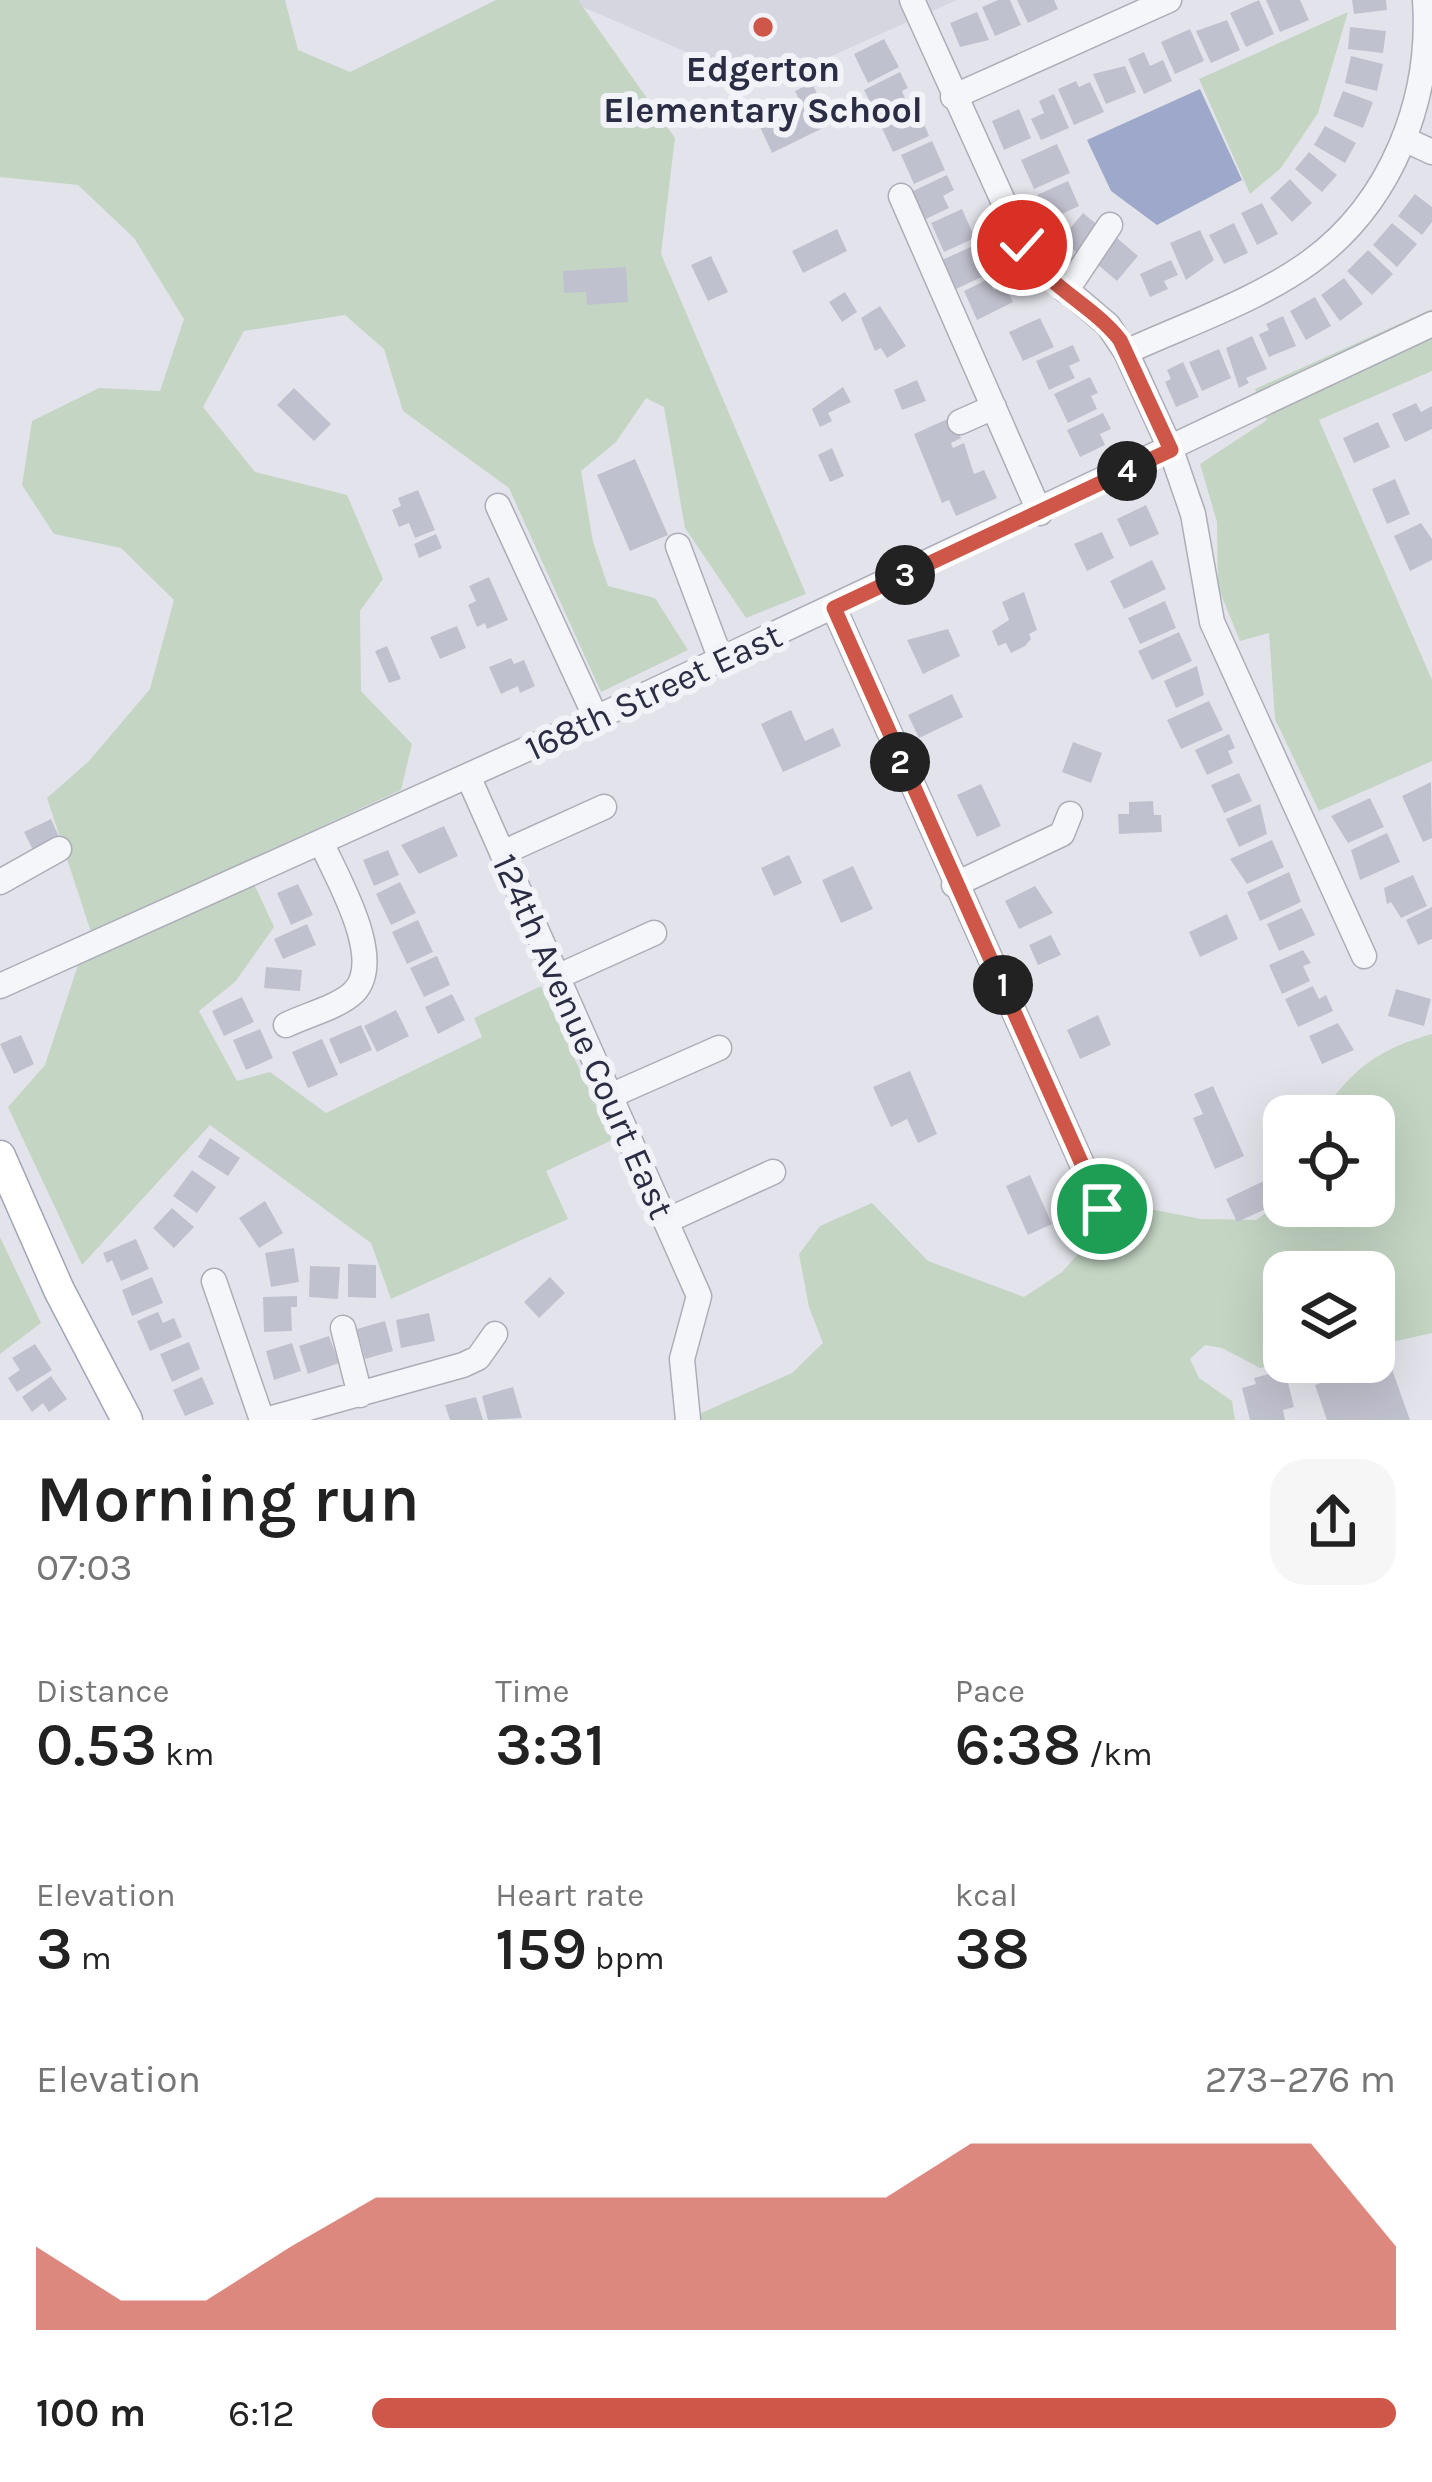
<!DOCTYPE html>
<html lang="en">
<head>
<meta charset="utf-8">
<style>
	:root { --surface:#fff; --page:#f6f6f6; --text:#222; --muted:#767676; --accent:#ce5749 }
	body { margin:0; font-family:Karla,sans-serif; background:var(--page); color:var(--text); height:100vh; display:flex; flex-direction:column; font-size:45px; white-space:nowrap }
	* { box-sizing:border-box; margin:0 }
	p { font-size:39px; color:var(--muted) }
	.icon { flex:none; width:66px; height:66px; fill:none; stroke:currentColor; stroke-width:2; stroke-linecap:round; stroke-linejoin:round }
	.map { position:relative; height:1420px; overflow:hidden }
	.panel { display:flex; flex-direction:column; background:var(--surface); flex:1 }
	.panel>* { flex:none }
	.controls { position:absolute; left:1263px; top:1095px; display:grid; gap:24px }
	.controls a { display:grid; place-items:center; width:132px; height:132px; border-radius:24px; background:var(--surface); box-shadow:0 12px 48px #0002; font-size:60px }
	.pin { position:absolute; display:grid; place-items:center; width:102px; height:102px; color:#fff; margin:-51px; border:6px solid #fff; border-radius:50%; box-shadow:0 3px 12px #0007 }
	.km { position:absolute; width:60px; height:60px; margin:-30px; border-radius:50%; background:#222; color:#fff; font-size:33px; line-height:60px; text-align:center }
	.round { display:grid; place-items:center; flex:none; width:126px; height:126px; border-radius:36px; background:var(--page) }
	.headline { display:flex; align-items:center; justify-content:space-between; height:204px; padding:0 36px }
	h1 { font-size:66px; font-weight:600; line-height:90px }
	.figures { display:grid; grid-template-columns:repeat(3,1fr); gap:18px; height:204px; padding:12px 36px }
	.figures div { display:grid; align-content:center }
	.figures b { font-size:60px; font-weight:600 }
	.figures small { font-size:33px; font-weight:400 }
	.figures p { font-size:33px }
	.chart { height:336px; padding:24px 36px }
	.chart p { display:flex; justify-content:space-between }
	.chart svg { width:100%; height:216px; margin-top:12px; fill:var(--accent); opacity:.7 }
	ul { padding:0 36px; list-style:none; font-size:39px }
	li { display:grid; grid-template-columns:192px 144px 1fr; align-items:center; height:90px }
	li i { height:30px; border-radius:15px; background:var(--accent) }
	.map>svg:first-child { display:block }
	.built { fill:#d5d6e0 }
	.green { fill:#c4d5c4 }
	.water { fill:#9ea8ca }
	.building { fill:#c0c1ce }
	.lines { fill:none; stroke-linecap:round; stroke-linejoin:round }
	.minor-casing { stroke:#acadb9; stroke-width:27 }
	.major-casing { stroke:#a2a5b7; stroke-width:33 }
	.minor { stroke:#f5f6f9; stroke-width:24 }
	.major { stroke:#fff; stroke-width:30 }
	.route-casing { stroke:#fff; stroke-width:24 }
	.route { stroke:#ce5749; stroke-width:15 }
	.poi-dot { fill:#ce5749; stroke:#f2f3f8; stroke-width:4.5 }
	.labels { text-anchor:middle; stroke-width:12; stroke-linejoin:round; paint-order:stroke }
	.poi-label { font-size:36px; font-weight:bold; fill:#2a2d43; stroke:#f2f3f8 }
	.street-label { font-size:36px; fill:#2a2d43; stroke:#f2f3f8 }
</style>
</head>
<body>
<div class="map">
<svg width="1432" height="1420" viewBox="0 0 1432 1420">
	<rect width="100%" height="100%" fill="#e3e4eb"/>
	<path class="built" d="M578 0H957L764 86 576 4Z"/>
	<path class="green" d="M0 0H285L298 50 350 72 496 0H578L675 138 661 254 806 594 746 618 685 528 664 407 646 398 616 442 581 471 593 542 608 586 655 598 688 650 601 692 509 488 403 411 384 349 345 315 244 331 203 407 255 472 347 495 383 579 360 611 361 691 412 744 401 790 91 932 47 798 89 761 150 689 174 600 121 548 54 534 22 485 32 421 99 388 160 391 184 319 134 238 78 185 0 177Z
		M1348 12 1318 113 1281 168 1250 194 1199 79Z
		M1432 309V371L1319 420 1432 680V761L1319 811 1275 719 1269 633 1240 641 1218 587 1217 522 1200 464 1267 420 1255 389Z
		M255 886 274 927 235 982 199 1011 237 1081 270 1072 326 1113 482 1037 474 1018 541 986 612 1140 546 1171 568 1219 391 1299 371 1243 210 1125 82 1265 8 1107 45 1065 79 962Z
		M1432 1034V1333L1374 1346V1272H1284V1362H1295L1260 1368 1222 1348 1205 1345 1190 1359 1199 1378 1232 1401 1235 1420H700L699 1414 792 1373 823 1343 809 1307 799 1254 820 1226 872 1203 928 1261 1024 1297 1062 1272 1093 1237 1150 1209 1201 1219 1256 1220 1284 1200V1206H1374V1116H1321C1349 1070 1381 1048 1432 1034Z
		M0 1237 41 1323 0 1354Z"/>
	<path class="water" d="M1200 89 1242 180 1157 225 1111 191 1087 140Z"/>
	<path class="building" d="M998 0H1010L1021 25 995 36 982 7Z
		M1017 0H1054L1058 9 1028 23Z
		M1259 0 1274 34 1246 47 1230 13Z
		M1266 0H1300L1309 20 1280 32Z
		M1352 0H1386L1387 10 1354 14Z
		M977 12 989 40 960 47 950 23Z
		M1227 20 1240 50 1211 63 1196 31Z
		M1350 27 1386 31 1383 53 1348 49Z
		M1190 29 1204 61 1175 74 1161 42Z
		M884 39 899 67 868 83 854 54Z
		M1144 52 1150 66 1163 60 1172 81 1144 94 1128 59Z
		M1351 56 1383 64 1377 91 1345 83Z
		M1125 66 1136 92 1106 104 1093 74Z
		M900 72 908 88 902 91 907 103 878 118 864 90Z
		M1076 81 1079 87 1090 82 1104 112 1074 125 1058 89Z
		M812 83 831 124 772 153 760 127 803 107 795 91Z
		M1343 91 1373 102 1363 128 1333 116Z
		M1054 94 1069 128 1041 140 1031 119 1044 113 1039 101Z
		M1019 109 1031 138 1004 150 992 121Z
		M905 112 911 125 922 119 929 136 893 152 880 124Z
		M1325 126 1356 143 1345 163 1314 145Z
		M932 141 945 170 914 184 901 155Z
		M1057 144 1070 173 1034 189 1021 160Z
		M1309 152 1337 175 1322 192 1295 169Z
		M947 175 954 190 943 196 949 208 924 220 911 192Z
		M1290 179 1312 203 1292 222 1270 198Z
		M1068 181 1079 206 1049 220 1037 195Z
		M1415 194 1432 207V222L1422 235 1398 216Z
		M1262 203 1278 234 1257 245 1241 213Z
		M962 209 975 238 944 252 931 223Z
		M1083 213 1100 227 1077 253 1061 239Z
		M1234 223 1248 253 1224 264 1209 235Z
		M1392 223 1417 244 1397 267 1373 245Z
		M837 229 847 251 803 273 792 251Z
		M1200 230 1214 260 1186 280 1170 243Z
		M1117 238 1138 256 1117 281 1096 263Z
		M973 246 978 260 985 257 992 272 956 289 942 260Z
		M1368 250 1393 274 1372 295 1347 271Z
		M711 256 728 292 708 301 691 265Z
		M1171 260 1178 275 1164 281 1168 289 1150 297 1140 274Z
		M626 267 628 302 587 305 586 292 564 293 563 271Z
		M1344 278 1363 304 1340 321 1321 295Z
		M988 279 994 290 1004 285 1013 302 977 320 964 291Z
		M845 292 857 312 842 322 829 302Z
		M1315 297 1331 326 1306 340 1290 311Z
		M880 306 906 346 887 358 881 348 875 351 861 318Z
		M1283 316 1296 346 1269 357 1259 334 1269 330 1266 324Z
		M1040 318 1054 347 1023 361 1009 332Z
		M1252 336 1267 369 1246 378 1249 383 1239 388 1226 348Z
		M1073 345 1080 361 1069 366 1075 378 1049 390 1036 361Z
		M1219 349 1231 378 1202 391 1189 362Z
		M1183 362 1199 397 1176 407 1165 382 1171 379 1167 370Z
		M1090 377 1098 393 1091 396 1097 409 1068 423 1054 394Z
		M917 380 926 401 902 410 894 390Z
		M843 387 851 402 828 413 832 421 820 427 812 409Z
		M294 388 331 424 314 441 277 405Z
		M1416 403 1421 412 1432 406V429L1405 442 1392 414Z
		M1103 413 1111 429 1100 434 1105 445 1080 457 1067 430Z
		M952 417 961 438 951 443 953 448 964 443 974 474 984 470 997 498 956 516 949 500 942 503 914 434Z
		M1378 422 1390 447 1354 463 1343 438Z
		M832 448 844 476 830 482 818 455Z
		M635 459 668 535 630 551 597 475Z
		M1395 479 1410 514 1387 524 1372 489Z
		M418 490 435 530 415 538 409 523 399 527 392 510 401 506 398 498Z
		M1146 505 1159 534 1130 547 1117 519Z
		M1421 523 1432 539V560L1410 571 1394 536Z
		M1102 532 1114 558 1087 571 1074 544Z
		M436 534 442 548 419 558 414 544Z
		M1152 560 1166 589 1124 609 1110 581Z
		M489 577 508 620 487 629 485 623 477 627 468 605 476 601 469 586Z
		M1024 592 1037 630 1029 634 1031 639 1025 646 1011 653 1006 643 998 646 992 631 1009 620 1002 602Z
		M1165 601 1176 628 1140 644 1128 618Z
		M457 626 466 648 440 659 430 637Z
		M948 629 960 656 923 674 907 640Z
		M1179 632 1192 661 1152 680 1138 651Z
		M387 646 401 679 389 683 375 651Z
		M511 658 514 664 524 660 535 686 520 693 518 686 501 694 489 667Z
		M1197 666 1204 695 1176 708 1164 681Z
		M952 694 963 717 919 738 908 715Z
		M1209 701 1223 730 1181 749 1167 720Z
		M791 710 805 741 833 728 841 746 783 772 761 724Z
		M1229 734 1235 748 1228 751 1233 763 1207 775 1195 750Z
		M1073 742 1102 753 1091 783 1062 772Z
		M1239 773 1252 801 1224 813 1211 785Z
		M1431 782 1432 838 1423 842 1402 796Z
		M981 784 1001 826 977 837 957 795Z
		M1370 798 1384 827 1348 843 1331 816Z
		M1153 801 1154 815H1161L1162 832 1119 834 1118 814H1129V802Z
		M1260 804 1267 834 1239 847 1226 819Z
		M51 819 59 837 33 850 24 832Z
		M444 826 458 856 419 874 401 845Z
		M1387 833 1400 862 1360 880 1351 850Z
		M1272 840 1284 867 1247 884 1230 859Z
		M388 850 399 875 374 886 363 860Z
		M789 855 802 883 774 896 761 868Z
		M853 866 873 909 841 923 822 880Z
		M1289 872 1301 902 1260 921 1247 892Z
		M1413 875 1427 906 1401 918 1391 902 1387 904 1384 888Z
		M400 882 416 913 391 925 376 894Z
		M298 884 313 915 291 925 277 893Z
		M1035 886 1053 913 1019 929 1005 901Z
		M1432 907V939L1418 945 1406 920Z
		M1302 908 1315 935 1279 951 1267 924Z
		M1227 914 1238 939 1200 957 1189 932Z
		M418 920 433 952 407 964 392 932Z
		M307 924 316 945 283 959 274 939Z
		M1051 935 1061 955 1038 965 1029 945Z
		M1303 950 1311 963 1303 966 1310 981 1282 994 1269 965Z
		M437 956 450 985 424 997 410 968Z
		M266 967 302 970 300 991 264 988Z
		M1313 986 1319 999 1326 995 1333 1011 1298 1027 1285 999Z
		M1396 989 1431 999 1424 1026 1388 1016Z
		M452 994 465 1020 438 1034 425 1007Z
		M242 997 254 1022 224 1036 212 1011Z
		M396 1010 409 1036 377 1052 364 1026Z
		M1098 1015 1111 1045 1080 1059 1067 1030Z
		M1338 1023 1354 1050 1322 1064 1309 1036Z
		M361 1025 372 1050 340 1064 329 1039Z
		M260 1029 273 1058 246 1070 233 1040Z
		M21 1035 34 1064 14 1074 0 1044Z
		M322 1039 338 1075 308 1088 292 1052Z
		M910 1071 937 1134 918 1143 907 1119 891 1127 873 1087Z
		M1213 1086 1244 1156 1215 1169 1193 1118 1203 1114 1194 1094Z
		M210 1138 240 1158 228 1176 198 1157Z
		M192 1170 216 1187 197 1213 173 1196Z
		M1030 1175 1052 1224 1028 1235 1006 1186Z
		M1268 1179 1279 1203 1237 1222 1226 1199Z
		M265 1201 283 1233 259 1248 239 1218Z
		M172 1208 194 1227 174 1248 153 1228Z
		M136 1239 149 1269 121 1281 112 1260 107 1263 103 1253Z
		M294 1248 299 1282 271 1287 265 1253Z
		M348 1264 376 1265V1298L348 1297Z
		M310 1266 340 1267 338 1299 309 1297Z
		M152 1277 163 1303 132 1316 122 1290Z
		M550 1277 565 1293 539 1318 524 1302Z
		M297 1296V1307H291L292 1331 264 1332 263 1297Z
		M158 1312 163 1323 174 1318 182 1337 150 1351 137 1321Z
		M429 1313 435 1341 401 1348 396 1320Z
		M385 1321 393 1351 365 1359 357 1329Z
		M329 1336 339 1363 308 1374 299 1346Z
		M189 1342 200 1369 172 1382 160 1354Z
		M292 1343 301 1371 274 1380 266 1351Z
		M35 1344 52 1370 17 1392 8 1378 20 1370 12 1358Z
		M1389 1361 1410 1420H1327L1315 1385 1344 1375 1347 1383Z
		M1285 1370 1294 1407 1283 1410 1285 1420H1250L1242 1388 1256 1384 1254 1378Z
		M51 1376 67 1399 49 1412 43 1403 32 1412 22 1397Z
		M202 1377 214 1404 185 1416 173 1390Z
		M513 1387 522 1418 488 1420 482 1396Z
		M476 1397 483 1420H450L445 1405Z"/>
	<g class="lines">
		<defs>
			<path id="minor" d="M912 0 1029 258 1108 325 1126 352 1171 450 1193 514 1212 622 1364 956
				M953 97 1169 0
				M1404 139 1432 152
				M901 196 1040 513
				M1066 291 1110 225
				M1126 352C1187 324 1256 301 1310 262 1392 202 1432 99 1425 0
				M960 422 994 407
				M498 506 596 718
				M678 546 721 660
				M834 608 1102 1209
				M468 776 699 1296 682 1359 688 1420
				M502 853 604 807
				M0 882 59 849
				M954 885 1062 834 1070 814
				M557 977 654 933
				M0 986 596 718 1432 324
				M286 1025C306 1015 339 1007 354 992 386 959 336 876 321 842
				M610 1096 719 1048
				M666 1221 773 1172
				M214 1281 262 1420
				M343 1328 360 1395
				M265 1420 463 1365 478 1358 495 1334"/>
			<path id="major" d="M0 1156 59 1290 127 1420"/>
		</defs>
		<use href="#minor" class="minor-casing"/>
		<use href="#major" class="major-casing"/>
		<use href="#minor" class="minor"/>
		<use href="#major" class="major"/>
	</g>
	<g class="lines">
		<defs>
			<path id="route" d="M1022 245C1045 286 1092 304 1120 340L1171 450 834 608 1102 1209"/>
		</defs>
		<use href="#route" class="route-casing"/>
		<use href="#route" class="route"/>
	</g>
	<circle class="poi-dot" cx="763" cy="27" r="12"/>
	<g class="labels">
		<g class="poi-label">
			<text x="763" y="81">Edgerton<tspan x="763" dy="41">Elementary School</tspan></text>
		</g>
		<g class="street-label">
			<text transform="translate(653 691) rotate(-25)" y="13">168th Street East</text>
			<text transform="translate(584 1036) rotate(66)" y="13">124th Avenue Court East</text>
		</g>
	</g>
</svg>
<div class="controls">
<a><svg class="icon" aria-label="locate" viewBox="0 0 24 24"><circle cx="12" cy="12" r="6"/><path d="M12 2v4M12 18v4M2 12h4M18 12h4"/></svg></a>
<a><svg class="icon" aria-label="layers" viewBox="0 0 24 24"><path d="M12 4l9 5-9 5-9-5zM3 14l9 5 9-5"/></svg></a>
</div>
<div class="pin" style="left:1102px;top:1209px;background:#1e9e55"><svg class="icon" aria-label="arrive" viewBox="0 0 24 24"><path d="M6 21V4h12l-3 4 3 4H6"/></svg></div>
<div class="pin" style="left:1022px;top:245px;background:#d93025"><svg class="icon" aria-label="check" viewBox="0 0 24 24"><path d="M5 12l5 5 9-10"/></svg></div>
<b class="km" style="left:1003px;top:985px">1</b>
<b class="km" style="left:900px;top:762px">2</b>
<b class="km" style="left:905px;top:575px">3</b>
<b class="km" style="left:1127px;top:471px">4</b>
</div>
<section class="panel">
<div class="headline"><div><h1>Morning run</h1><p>07:03</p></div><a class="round"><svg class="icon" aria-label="share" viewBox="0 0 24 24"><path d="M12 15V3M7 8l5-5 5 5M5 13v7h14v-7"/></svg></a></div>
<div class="figures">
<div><p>Distance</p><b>0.53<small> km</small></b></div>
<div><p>Time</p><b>3:31</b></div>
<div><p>Pace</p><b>6:38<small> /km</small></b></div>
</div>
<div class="figures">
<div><p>Elevation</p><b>3<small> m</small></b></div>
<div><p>Heart rate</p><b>159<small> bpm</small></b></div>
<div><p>kcal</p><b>38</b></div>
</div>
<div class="chart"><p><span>Elevation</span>273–276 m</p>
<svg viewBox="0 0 160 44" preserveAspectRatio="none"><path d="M0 44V27L10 38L20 38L30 27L40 17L50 17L60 17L70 17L80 17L90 17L100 17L110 6L120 6L130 6L140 6L150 6L160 27V44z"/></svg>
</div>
<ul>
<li><b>100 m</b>6:12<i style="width:100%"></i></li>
</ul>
</section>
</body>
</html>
